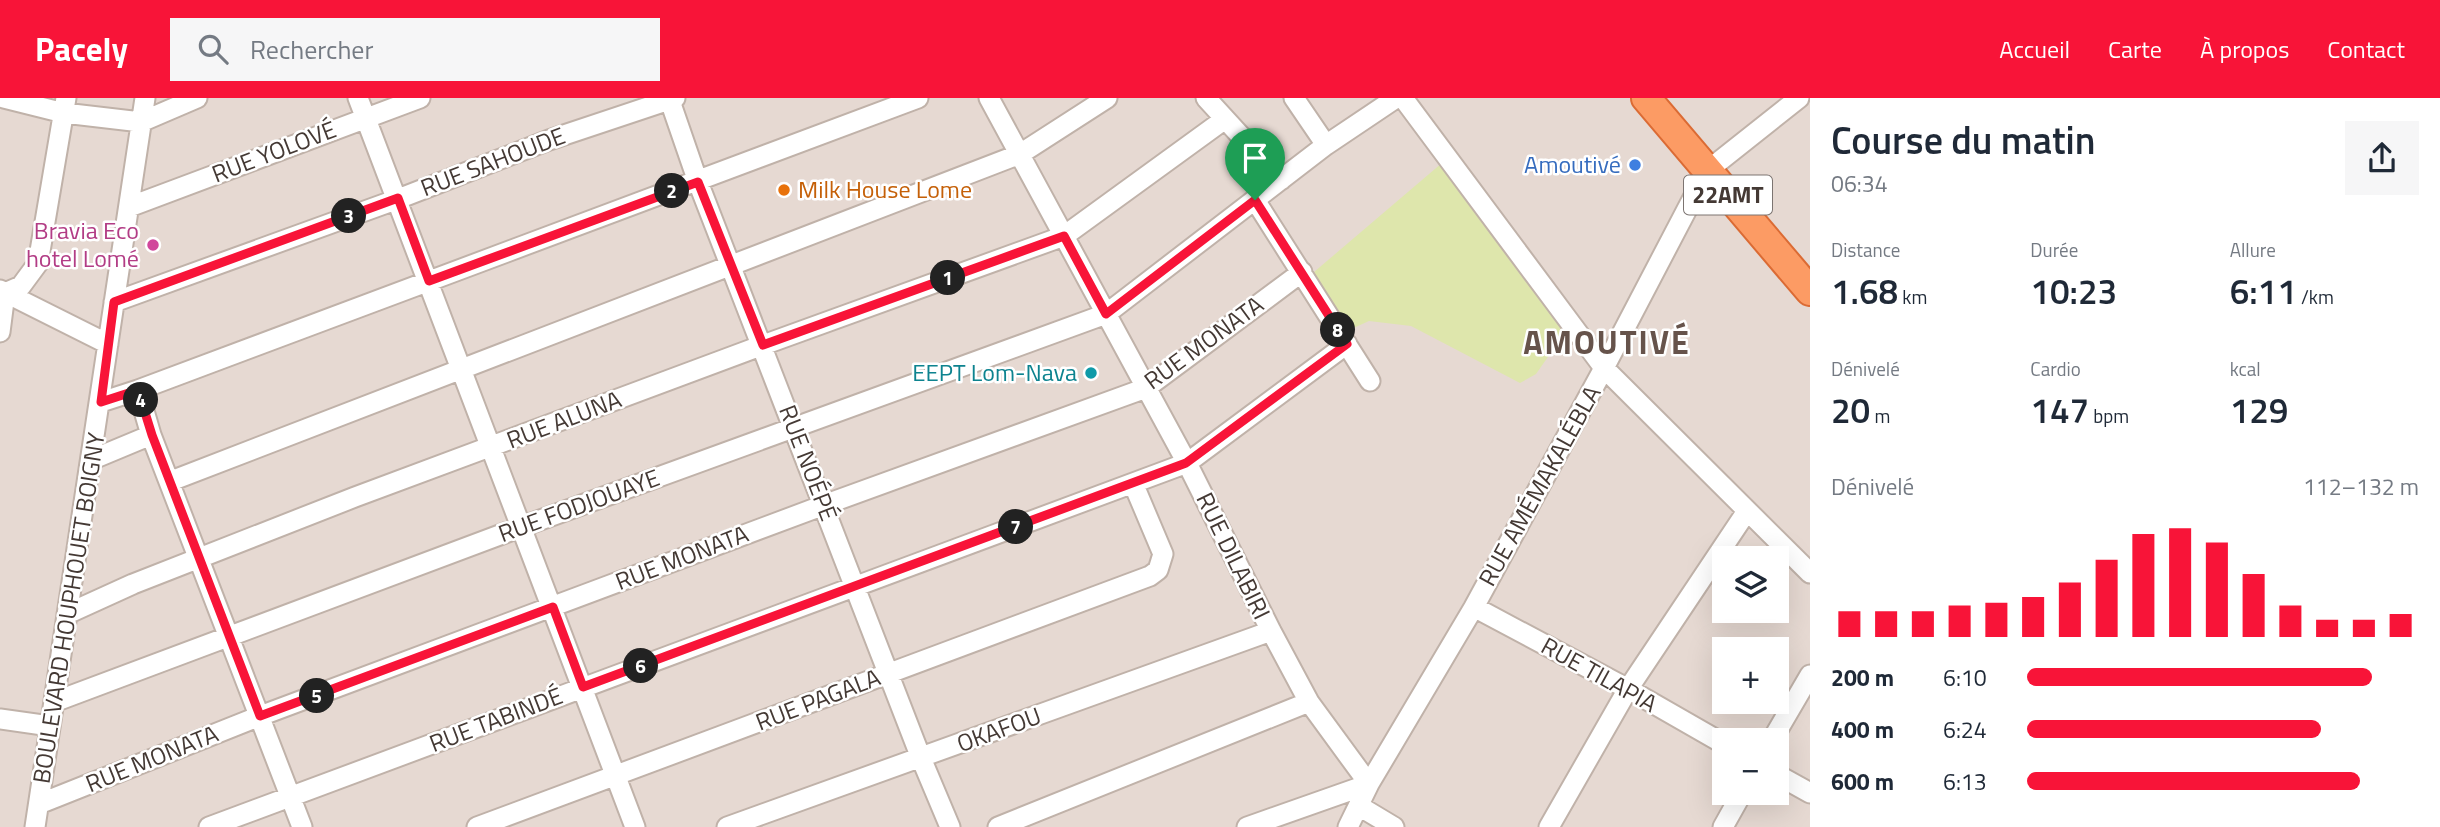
<!DOCTYPE html>
<html lang="fr">
<head>
<meta charset="utf-8">
<style>
	:root { --surface:#fff; --page:#f6f6f7; --text:#1f2937; --muted:#747a83; --accent:#f81438 }
	body { margin:0; font-family:"Titillium Web",sans-serif; background:var(--page); color:var(--text); height:100vh; display:flex; flex-direction:column; font-size:26px; white-space:nowrap }
	* { box-sizing:border-box; margin:0 }
	p { font-size:23px; color:var(--muted) }
	.icon { flex:none; width:38px; height:38px; fill:none; stroke:currentColor; stroke-width:2; stroke-linecap:round; stroke-linejoin:round }
	.map { position:relative; flex:1; overflow:hidden }
	.details { display:flex; flex-direction:column; background:var(--surface); width:630px }
	.details>* { flex:none }
	.fabs { position:absolute; left:1712px; top:448px; display:grid; gap:14px }
	.fabs a { display:grid; place-items:center; width:77px; height:77px; border-radius:0px; background:var(--surface); box-shadow:0 7px 28px #0002; font-size:35px }
	.pin { position:absolute; display:grid; place-items:center; width:60px; height:60px; color:#fff; margin:-72px -30px; border-radius:50% 50% 50% 0; rotate:-45deg; box-shadow:0 0 7px #0007 }
	.pin .icon { rotate:45deg }
	.km { position:absolute; width:35px; height:35px; margin:-18px; border-radius:50%; background:#222; color:#fff; font-size:19px; line-height:35px; text-align:center }
	.round { display:grid; place-items:center; flex:none; width:74px; height:74px; border-radius:0px; background:var(--page) }
	.summary { display:flex; align-items:center; justify-content:space-between; height:119px; padding:0 21px }
	h1 { font-size:38px; font-weight:600; line-height:52px }
	.stats { display:grid; grid-template-columns:repeat(3,1fr); gap:10px; height:119px; padding:7px 21px }
	.stats div { display:grid; align-content:center }
	.stats b { font-size:35px; font-weight:600 }
	.stats small { font-size:19px; font-weight:400 }
	.stats p { font-size:19px }
	.chart { height:196px; padding:14px 21px }
	.chart p { display:flex; justify-content:space-between }
	.chart svg { width:100%; height:126px; margin-top:7px; stroke:var(--accent); stroke-width:6 }
	ul { padding:0 21px; list-style:none; font-size:23px }
	li { display:grid; grid-template-columns:112px 84px 1fr; align-items:center; height:52px }
	li i { height:18px; border-radius:9px; background:var(--accent) }
	header { display:flex; align-items:center; gap:42px; box-sizing:border-box; height:98px; padding:0 35px; background:var(--accent); color:#fff }
	header strong { font-size:33px }
	nav { display:flex; gap:38px; margin-inline-start:auto; font-size:24px }
	.search { width:490px; height:63px; background:var(--page); display:flex; align-items:center; gap:18px; box-sizing:border-box; padding:0 24px; border-radius:0px; color:var(--muted); font-size:26px }
	main { display:flex; flex:1; min-height:0 }
	.map>svg:first-child { display:block }
	.residential { fill:#e6d9d2; fill-rule:evenodd }
	.green { fill:#dee6ac }
	.lines { fill:none; stroke-linecap:round; stroke-linejoin:round }
	.minor-casing { stroke:#c0b2a9; stroke-width:23 }
	.highway-casing { stroke:#db6b34; stroke-width:32 }
	.minor { stroke:#fff; stroke-width:19 }
	.highway { stroke:#fc9b64; stroke-width:28 }
	.route-casing { stroke:#fff; stroke-width:14 }
	.route { stroke:#f81438; stroke-width:9 }
	.shop-dot { fill:#3f7fe0; stroke:#fff; stroke-width:2.5 }
	.food-dot { fill:#e8710a; stroke:#fff; stroke-width:2.5 }
	.hotel-dot { fill:#d1479c; stroke:#fff; stroke-width:2.5 }
	.culture-dot { fill:#0f9aa8; stroke:#fff; stroke-width:2.5 }
	.labels { text-anchor:middle; stroke-width:5; stroke-linejoin:round; paint-order:stroke }
	.shield { fill:#fff; stroke:#7c7471; stroke-width:2 }
	.shield-label { font-size:23px; font-weight:bold; fill:#443934 }
	.street-label { font-size:24px; fill:#443934; stroke:#fff }
	.shop-label { font-size:24px; fill:#366cbe; stroke:#fff; text-anchor:end }
	.food-label { font-size:24px; fill:#c56008; stroke:#fff; text-anchor:start }
	.hotel-label { font-size:24px; fill:#b23c85; stroke:#fff; text-anchor:end }
	.culture-label { font-size:24px; fill:#0d838f; stroke:#fff; text-anchor:end }
	.district-label { font-size:32px; font-weight:bold; letter-spacing:2px; fill:#66534b; stroke:#fff }
</style>
</head>
<body>
<header>
<strong>Pacely</strong>
<div class="search"><svg class="icon" aria-label="search" viewBox="0 0 24 24"><circle cx="10" cy="10" r="6"/><path d="M15 15l6 6"/></svg>Rechercher</div>
<nav><a>Accueil</a><a>Carte</a><a>À propos</a><a>Contact</a></nav>
</header>
<main>
<div class="map">
<svg width="1810" height="729" viewBox="0 0 1810 729">
	<rect width="100%" height="100%" fill="#f2e9e4"/>
	<path class="residential" d="M0 0H1810V729H0ZM1724 460H1776V513H1724ZM1724 551H1776V604H1724ZM1724 642H1776V695H1724Z"/>
	<path class="green" d="M1449 59 1571 226 1536 276 1520 285 1411 228 1369 223 1349 232 1307 180Z"/>
	<g class="lines">
		<defs>
			<path id="minor" d="M4 0 64 15 141 24 197 0
				M358 0 635 729
				M669 0 698 84 921 660 950 729
				M989 0 1187 365 1271 533 1309 604 1369 686
				M1206 0 1281 82
				M1294 0 1326 47
				M1403 0 1604 270 1810 475
				M1255 102 1370 283
				M129 109 420 0
				M0 192 108 246
				M114 204 398 101 549 42 675 0
				M0 234 5 195 21 188 38 165 66 0
				M138 292 151 337 302 729
				M101 304 138 292 918 0
				M91 362 151 337
				M171 383 1020 56 1107 0
				M1474 509 1628 591 1724 646
				M67 516 133 486 355 399 763 247 1064 138 1225 21
				M54 604 521 429 1106 216 1326 47 1396 0
				M0 621 50 628
				M1772 642 1810 577
				M1776 676 1810 695
				M39 706 260 618 824 407 1146 290 1302 174
				M1359 708 1394 729
				M35 729 145 0
				M209 729 1187 365 1347 246
				M477 729 1150 478 1158 472 1163 456 1133 385
				M727 729 1271 533
				M998 729 1309 604
				M1247 729 1369 686
				M1348 729 1369 686 1474 509 1604 270 1707 73 1799 0
				M1549 729 1628 591 1747 413
				M1723 729 1742 695"/>
			<path id="highway" d="M1646 0 1810 193"/>
		</defs>
		<use href="#minor" class="minor-casing"/>
		<use href="#highway" class="highway-casing"/>
		<use href="#minor" class="minor"/>
		<use href="#highway" class="highway"/>
	</g>
	<g class="lines">
		<defs>
			<path id="route" d="M698 84 763 247 1064 138 1106 216 1255 102 1347 246 1186 365 583 589 553 509 260 618 152 337 138 292 101 304 114 204 398 100 429 183Z"/>
		</defs>
		<use href="#route" class="route-casing"/>
		<use href="#route" class="route"/>
	</g>
	<circle class="shop-dot" cx="1635" cy="67" r="7"/>
	<circle class="food-dot" cx="784" cy="92" r="7"/>
	<circle class="hotel-dot" cx="153" cy="147" r="7"/>
	<circle class="culture-dot" cx="1091" cy="275" r="7"/>
	<g class="labels">
		<rect class="shield" x="1684" y="77.5" width="88" height="39" rx="5"/>
		<g class="shield-label">
			<text x="1728" y="105">22AMT</text>
		</g>
		<g class="street-label">
			<text transform="translate(274 54) rotate(-21)" y="8">RUE YOLOVÉ</text>
			<text transform="translate(493 64) rotate(-21)" y="8">RUE SAHOUDE</text>
			<text transform="translate(1204 245) rotate(-36)" y="8">RUE MONATA</text>
			<text transform="translate(564 322) rotate(-21)" y="8">RUE ALUNA</text>
			<text transform="translate(808 365) rotate(69)" y="8">RUE NOÉPÉ</text>
			<text transform="translate(1540 388) rotate(-61)" y="8">RUE AMÉMAKALÉBLA</text>
			<text transform="translate(579 408) rotate(-20)" y="8">RUE FODJOUAYE</text>
			<text transform="translate(1233 458) rotate(64)" y="8">RUE DILABIRI</text>
			<text transform="translate(682 460) rotate(-21)" y="8">RUE MONATA</text>
			<text transform="translate(69 510) rotate(-81)" y="8">BOULEVARD HOUPHOUET BOIGNY</text>
			<text transform="translate(1599 577) rotate(29)" y="8">RUE TILAPIA</text>
			<text transform="translate(818 602) rotate(-21)" y="8">RUE PAGALA</text>
			<text transform="translate(496 622) rotate(-21)" y="8">RUE TABINDÉ</text>
			<text transform="translate(999 632) rotate(-20)" y="8">OKAFOU</text>
			<text transform="translate(152 661) rotate(-22)" y="8">RUE MONATA</text>
		</g>
		<g class="shop-label">
			<text x="1621" y="75">Amoutivé</text>
		</g>
		<g class="food-label">
			<text x="798" y="100">Milk House Lome</text>
		</g>
		<g class="hotel-label">
			<text x="139" y="141">Bravia Eco<tspan x="139" dy="28">hotel Lomé</tspan></text>
		</g>
		<g class="culture-label">
			<text x="1077" y="283">EEPT Lom-Nava</text>
		</g>
		<g class="district-label">
			<text x="1607" y="256">AMOUTIVÉ</text>
		</g>
	</g>
</svg>
<div class="fabs">
<a><svg class="icon" aria-label="layers" viewBox="0 0 24 24"><path d="M12 4l9 5-9 5-9-5zM3 14l9 5 9-5"/></svg></a>
<a>+</a>
<a>−</a>
</div>
<div class="pin" style="left:1255px;top:102px;background:#1e9e55"><svg class="icon" aria-label="arrive" viewBox="0 0 24 24"><path d="M6 21V4h12l-3 4 3 4H6"/></svg></div>
<b class="km" style="left:948px;top:180px">1</b>
<b class="km" style="left:672px;top:93px">2</b>
<b class="km" style="left:349px;top:118px">3</b>
<b class="km" style="left:141px;top:302px">4</b>
<b class="km" style="left:317px;top:598px">5</b>
<b class="km" style="left:641px;top:568px">6</b>
<b class="km" style="left:1016px;top:429px">7</b>
<b class="km" style="left:1338px;top:232px">8</b>
</div>
<section class="details">
<div class="summary"><div><h1>Course du matin</h1><p>06:34</p></div><a class="round"><svg class="icon" aria-label="share" viewBox="0 0 24 24"><path d="M12 15V3M7 8l5-5 5 5M5 13v7h14v-7"/></svg></a></div>
<div class="stats">
<div><p>Distance</p><b>1.68<small> km</small></b></div>
<div><p>Durée</p><b>10:23</b></div>
<div><p>Allure</p><b>6:11<small> /km</small></b></div>
</div>
<div class="stats">
<div><p>Dénivelé</p><b>20<small> m</small></b></div>
<div><p>Cardio</p><b>147<small> bpm</small></b></div>
<div><p>kcal</p><b>129</b></div>
</div>
<div class="chart"><p><span>Dénivelé</span>112–132 m</p>
<svg viewBox="0 0 160 44" preserveAspectRatio="none"><path d="M5 44V35M15 44V35M25 44V35M35 44V33M45 44V32M55 44V30M65 44V25M75 44V17M85 44V8M95 44V6M105 44V11M115 44V22M125 44V33M135 44V38M145 44V38M155 44V36"/></svg>
</div>
<ul>
<li><b>200 m</b>6:10<i style="width:88%"></i></li>
<li><b>400 m</b>6:24<i style="width:75%"></i></li>
<li><b>600 m</b>6:13<i style="width:85%"></i></li>
</ul>
</section>
</main>
</body>
</html>
